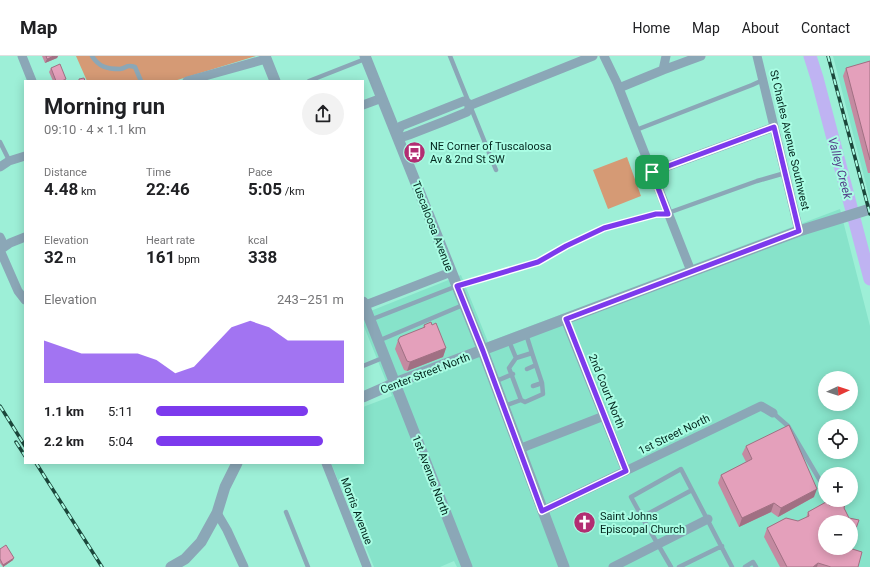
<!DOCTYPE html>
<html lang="en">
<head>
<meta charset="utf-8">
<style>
	:root { --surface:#fff; --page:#f2f2f2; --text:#202124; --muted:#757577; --line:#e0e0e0; --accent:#7c3aed }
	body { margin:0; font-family:Roboto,sans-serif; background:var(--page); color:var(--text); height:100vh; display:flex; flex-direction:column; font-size:15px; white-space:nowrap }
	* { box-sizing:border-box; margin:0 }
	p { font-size:13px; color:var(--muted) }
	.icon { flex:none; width:22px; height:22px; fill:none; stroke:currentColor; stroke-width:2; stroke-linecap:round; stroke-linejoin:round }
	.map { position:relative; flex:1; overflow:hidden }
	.side { position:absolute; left:24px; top:24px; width:340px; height:384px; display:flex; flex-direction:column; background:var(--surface); border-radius:0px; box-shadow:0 2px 10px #0003 }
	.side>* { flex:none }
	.needle { width:26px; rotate:87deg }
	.fabs { position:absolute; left:818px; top:315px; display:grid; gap:8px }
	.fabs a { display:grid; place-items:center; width:40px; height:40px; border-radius:50%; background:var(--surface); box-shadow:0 2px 10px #0003; font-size:20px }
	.pin { position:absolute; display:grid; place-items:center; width:34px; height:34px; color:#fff; margin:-17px; border-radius:8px; box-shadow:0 2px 6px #0006 }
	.round { display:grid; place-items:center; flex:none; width:42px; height:42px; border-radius:21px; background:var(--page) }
	.summary { display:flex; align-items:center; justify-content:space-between; height:68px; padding:0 20px }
	h1 { font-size:22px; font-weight:700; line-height:30px }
	.figures { display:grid; grid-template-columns:repeat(3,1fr); gap:6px; height:68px; padding:4px 20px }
	.figures div { display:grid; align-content:center }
	.figures b { font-size:17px; font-weight:700 }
	.figures small { font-size:11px; font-weight:400 }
	.figures p { font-size:11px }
	.chart { height:112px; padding:8px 20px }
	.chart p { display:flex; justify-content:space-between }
	.chart svg { width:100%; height:72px; margin-top:4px; fill:var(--accent); opacity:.7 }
	ul { padding:0 20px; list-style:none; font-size:13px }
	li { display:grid; grid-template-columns:64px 48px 1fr; align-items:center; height:30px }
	li i { height:10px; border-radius:5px; background:var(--accent) }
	header { display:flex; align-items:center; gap:24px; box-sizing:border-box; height:56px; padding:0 20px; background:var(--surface); border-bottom:1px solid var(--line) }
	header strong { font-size:19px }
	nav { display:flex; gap:22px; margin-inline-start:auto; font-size:14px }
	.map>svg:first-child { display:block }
	.built { fill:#87e3ca; fill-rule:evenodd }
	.green { fill:#d59a75 }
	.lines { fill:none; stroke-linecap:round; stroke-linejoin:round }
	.river { stroke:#bfb3f2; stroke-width:13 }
	.service { stroke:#8ba7b7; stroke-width:4.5 }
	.minor { stroke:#8ba7b7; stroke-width:9 }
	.tertiary { stroke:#8ba7b7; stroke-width:11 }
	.rail-casing { stroke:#1b473b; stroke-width:3.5 }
	.rail { stroke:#aafde4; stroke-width:2; stroke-dasharray:6; stroke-linecap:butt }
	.wall { fill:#c48aa1 }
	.shaded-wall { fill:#a07083 }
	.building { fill:#e4a0bb; stroke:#a07083 }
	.route-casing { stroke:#fff; stroke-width:8 }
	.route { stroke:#7c3aed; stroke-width:5 }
	.labels { text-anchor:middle; stroke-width:4; stroke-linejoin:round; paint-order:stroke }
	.street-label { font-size:11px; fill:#03271e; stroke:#aafde4 }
	.poi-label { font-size:11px; fill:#03271e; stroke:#aafde4; text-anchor:start }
	.water-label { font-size:12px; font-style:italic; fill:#543f89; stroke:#aafde4 }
</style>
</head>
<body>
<header>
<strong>Map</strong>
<nav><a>Home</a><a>Map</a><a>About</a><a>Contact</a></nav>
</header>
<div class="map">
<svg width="870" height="511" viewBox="0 0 870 511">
	<rect width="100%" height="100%" fill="#9defd7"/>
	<path class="built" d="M833 0H870V144Z
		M840 153 870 270V511H457L454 505 440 511H374L331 407H363V351L392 340 363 268V258L461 219 488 286ZM825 322H851V348H825ZM825 370H851V396H825ZM825 418H851V444H825ZM825 466H851V492H825Z"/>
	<path class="green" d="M76 0H256L174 25H87Z
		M627 101 641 140 608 153 593 114Z"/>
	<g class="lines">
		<path class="river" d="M810 0 817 22 870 223"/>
		<path class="service" d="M92 0C99 11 107 13 120 13 128 12 125 8 135 11L141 25
			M450 0 496 114
			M309 25 365 3
			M636 74 752 29 763 24
			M0 86 8 102 9 105
			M370 264 457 230 538 206 566 190 605 172 655 158 668 157 757 125 785 117
			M526 278 532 297
			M378 285 463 249
			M509 285 516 302
			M363 310 385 301
			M527 313 536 309
			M494 326 513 318
			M533 330 542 327
			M504 350 521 344 525 346 543 338 542 327 532 297 516 302 509 312 521 344
			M773 357 788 370 825 433
			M692 434 642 461 631 441 681 413 732 511
			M286 456 308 511
			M642 461 671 511
			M679 511 722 490
			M745 511 753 506 756 511"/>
		<path class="minor" d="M22 0 32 25
			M604 0 617 27 691 215
			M757 0 799 175
			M663 14 666 0
			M187 25 266 3
			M619 32 663 14 701 0
			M363 49 382 42
			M471 49 464 45 401 70 397 78 403 81 409 79 445 65 467 56 471 49 593 0
			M0 111 9 105 25 100
			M652 116 774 71
			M0 181 2 185 0 194 18 235 25 244
			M0 194 10 187 25 181
			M363 250 451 216
			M565 263 626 415
			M519 393 604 360
			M326 407 367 511
			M542 455 761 350 773 357
			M217 457 227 474 244 511
			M613 511 708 463"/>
		<path class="tertiary" d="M265 0 275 25
			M365 0 483 295 564 511
			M363 246 467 511
			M363 341 395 327 799 175 870 153
			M171 511 185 503 201 486 217 457 225 431 237 407"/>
		<defs>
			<path id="rail" d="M828 0 870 158
				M0 350 25 390
				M16 386 25 400
				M36 407 102 511"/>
		</defs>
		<use href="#rail" class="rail-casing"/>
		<use href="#rail" class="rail"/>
	</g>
	<path class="wall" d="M42 0H58L57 2 45 7Z
		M870 5V117H868L843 20 846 12Z
		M51 12 65 25H53L49 16Z
		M424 269H432L446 292 443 301 407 315 404 314 395 293 398 284 423 272Z
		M746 390 814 441 778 461 771 456 739 471 718 427 721 419 746 406 742 398Z
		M833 444H846L844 452 849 462 859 464 852 483H851V466H825V492H849L862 496 858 511H780L764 481 767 472 786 462 798 465 806 462 808 456 826 446 829 449H832Z
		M0 493 13 504 3 511 0 507Z"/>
	<path class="shaded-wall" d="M54 0H58L57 2 45 7 47 3Z
		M446 292 443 301 407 315 410 306Z
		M817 433 814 441 778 461 781 452Z
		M774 447 771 456 739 471 742 462Z
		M825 476V483L818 486 821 478Z
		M14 502 13 504 3 511V509Z
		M818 507 817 511H813Z"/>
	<path class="building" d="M46 0H54L47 3Z
		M870 5V104L846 12Z
		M60 8 66 23 62 25H56L51 12Z
		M84 22 85 25H79V23Z
		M431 266 432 269 436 267 446 292 410 306 407 305 398 284 400 281 425 271 424 269Z
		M789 369 817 433 781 452 774 447 742 462 721 419 752 403 746 390Z
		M834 444H846L844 452 849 462 859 464 855 475 851 474V466H825V476L821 478 825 484V492H849L862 496 858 511H831L818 507 813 511H787L767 472 786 462 798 465 809 460 808 456 826 446 829 449H832Z
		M6 489 14 502 3 509 0 503V493Z"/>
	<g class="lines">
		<defs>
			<path id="route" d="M774 71 799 175 566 263 626 415 542 455 483 295 457 230 538 206 566 190 604 172 656 158H668L652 116Z"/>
		</defs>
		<use href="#route" class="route-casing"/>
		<use href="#route" class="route"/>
	</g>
	<defs>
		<symbol id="bus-disc" viewBox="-11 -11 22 22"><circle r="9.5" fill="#b22d72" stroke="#aafde4"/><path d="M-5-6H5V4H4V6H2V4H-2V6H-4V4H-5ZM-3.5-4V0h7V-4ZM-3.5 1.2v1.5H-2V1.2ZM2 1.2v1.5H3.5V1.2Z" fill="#fff"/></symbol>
		<symbol id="church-disc" viewBox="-11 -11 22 22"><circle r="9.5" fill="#b22d72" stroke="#aafde4"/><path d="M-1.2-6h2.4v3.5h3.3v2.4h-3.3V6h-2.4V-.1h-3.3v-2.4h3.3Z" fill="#fff"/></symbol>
	</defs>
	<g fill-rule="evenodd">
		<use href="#bus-disc" x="402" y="84" width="25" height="25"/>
		<use href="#church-disc" x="572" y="454" width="25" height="25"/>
	</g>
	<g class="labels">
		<g class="street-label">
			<text transform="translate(790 84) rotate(77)" y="4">St Charles Avenue Southwest</text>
			<text transform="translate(433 170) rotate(69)" y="4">Tuscaloosa Avenue</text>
			<text transform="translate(425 317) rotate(-21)" y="4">Center Street North</text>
			<text transform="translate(607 335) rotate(68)" y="4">2nd Court North</text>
			<text transform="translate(674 378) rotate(-26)" y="4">1st Street North</text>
			<text transform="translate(431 419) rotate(69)" y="4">1st Avenue North</text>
			<text transform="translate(357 455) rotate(69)" y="4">Morris Avenue</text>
		</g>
		<g class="poi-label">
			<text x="430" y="94">NE Corner of Tuscaloosa<tspan x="430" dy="13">Av &amp; 2nd St SW</tspan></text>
			<text x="600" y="464">Saint Johns<tspan x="600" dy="13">Episcopal Church</tspan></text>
		</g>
		<g class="water-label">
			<text transform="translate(840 112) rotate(75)" y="4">Valley Creek</text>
		</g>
	</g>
</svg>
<div class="fabs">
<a><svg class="needle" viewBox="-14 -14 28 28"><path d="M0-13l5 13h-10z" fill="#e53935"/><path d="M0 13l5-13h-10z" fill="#757577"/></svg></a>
<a><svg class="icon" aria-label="locate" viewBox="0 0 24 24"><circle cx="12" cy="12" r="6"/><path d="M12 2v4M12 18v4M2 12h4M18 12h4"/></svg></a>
<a>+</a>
<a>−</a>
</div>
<div class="pin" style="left:652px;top:116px;background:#1e9e55"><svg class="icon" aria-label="arrive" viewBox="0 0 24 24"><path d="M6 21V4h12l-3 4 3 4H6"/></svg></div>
<section class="side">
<div class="summary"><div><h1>Morning run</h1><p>09:10 · 4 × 1.1 km</p></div><a class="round"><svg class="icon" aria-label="share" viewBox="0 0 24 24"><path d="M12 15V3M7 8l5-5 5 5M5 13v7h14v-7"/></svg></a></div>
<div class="figures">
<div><p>Distance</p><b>4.48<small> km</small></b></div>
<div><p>Time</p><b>22:46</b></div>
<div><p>Pace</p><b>5:05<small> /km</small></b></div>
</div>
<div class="figures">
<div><p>Elevation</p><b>32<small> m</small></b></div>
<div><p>Heart rate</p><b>161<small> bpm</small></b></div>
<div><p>kcal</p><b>338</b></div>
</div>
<div class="chart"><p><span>Elevation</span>243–251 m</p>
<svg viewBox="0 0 160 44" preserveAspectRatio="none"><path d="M0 44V18L10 22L20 26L30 26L40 26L50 26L60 30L70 38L80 34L90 22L100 10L110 6L120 10L130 18L140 18L150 18L160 18V44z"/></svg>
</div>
<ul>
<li><b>1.1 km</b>5:11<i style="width:81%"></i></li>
<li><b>2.2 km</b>5:04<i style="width:89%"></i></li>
</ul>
</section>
</div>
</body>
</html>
